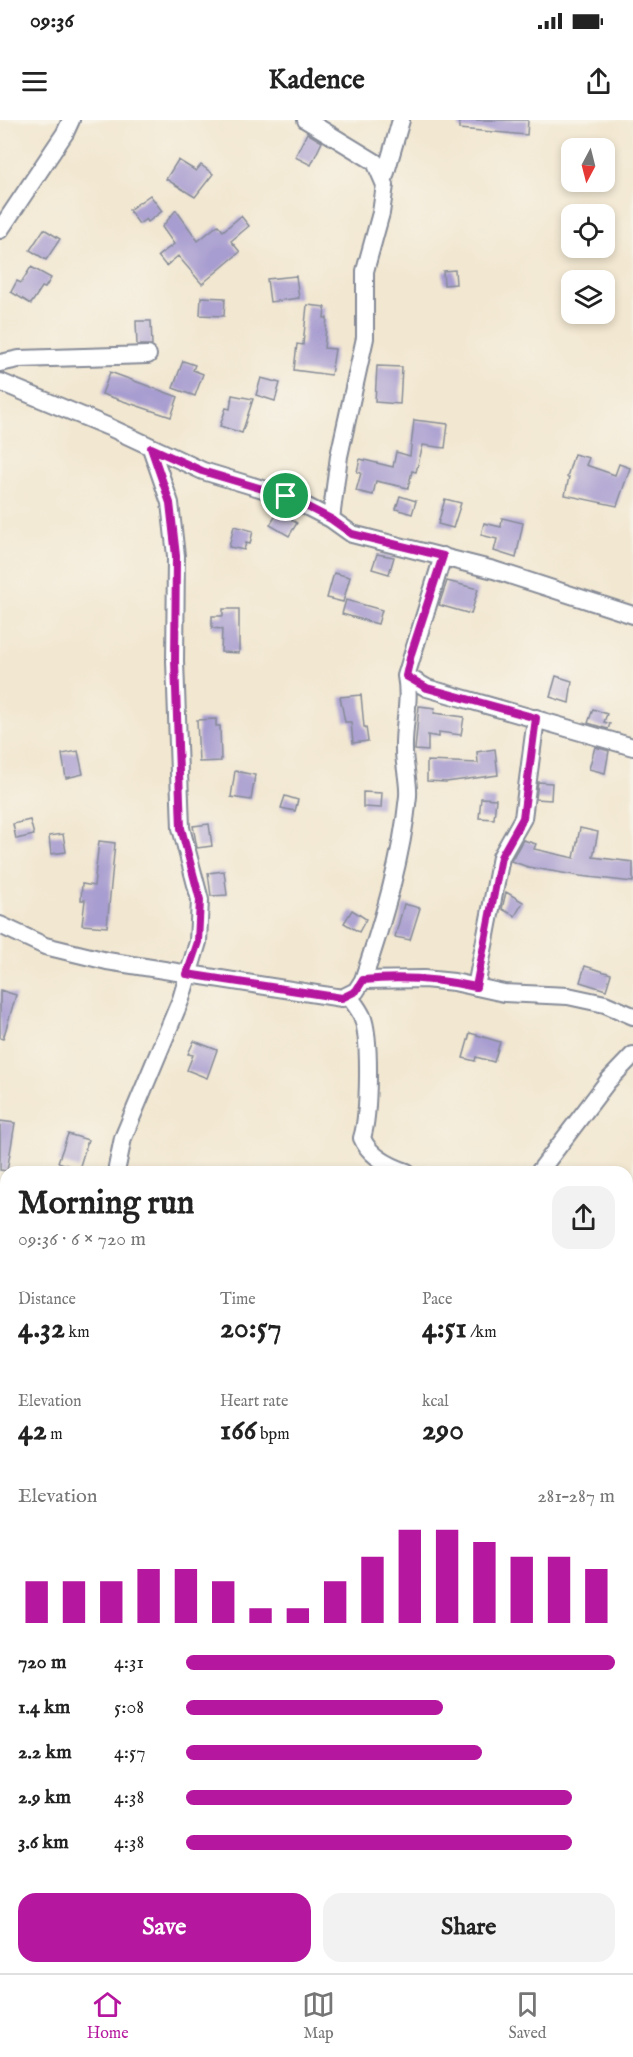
<!DOCTYPE html>
<html lang="en">
<head>
<meta charset="utf-8">
<style>
	:root { --surface:#fff; --page:#f2f2f2; --text:#222; --muted:#767676; --line:#e0e0e0; --accent:#b5179e }
	body { margin:0; font-family:"IM FELL English",serif; background:var(--page); color:var(--text); height:100vh; display:flex; flex-direction:column; font-size:22px; white-space:nowrap }
	* { box-sizing:border-box; margin:0 }
	p { font-size:20px; color:var(--muted) }
	.icon { flex:none; width:33px; height:33px; fill:none; stroke:currentColor; stroke-width:2; stroke-linecap:round; stroke-linejoin:round }
	.map { position:relative; flex:1; overflow:hidden }
	.side { position:absolute; left:0px; top:1046px; width:633px; height:808px; display:flex; flex-direction:column; background:var(--surface); border-radius:18px 18px 0 0; box-shadow:0 3px 9px #0003 }
	.side>* { flex:none }
	.needle { width:39px; rotate:187deg }
	.tools { position:absolute; left:561px; top:18px; display:grid; gap:12px }
	.tools a { display:grid; place-items:center; width:54px; height:54px; border-radius:12px; background:var(--surface); box-shadow:0 3px 9px #0003; font-size:30px }
	.pin { position:absolute; display:grid; place-items:center; width:51px; height:51px; color:#fff; margin:-26px; border:3px solid #fff; border-radius:50%; box-shadow:0 2px 6px #0007 }
	.round { display:grid; place-items:center; flex:none; width:63px; height:63px; border-radius:18px; background:var(--page) }
	.headline { display:flex; align-items:center; justify-content:space-between; height:102px; padding:0 18px }
	h1 { font-size:33px; font-weight:700; line-height:45px }
	.metrics { display:grid; grid-template-columns:repeat(3,1fr); gap:9px; height:102px; padding:6px 18px }
	.metrics div { display:grid; align-content:center }
	.metrics b { font-size:30px; font-weight:700 }
	.metrics small { font-size:16px; font-weight:400 }
	.metrics p { font-size:16px }
	.chart { height:168px; padding:12px 18px }
	.chart p { display:flex; justify-content:space-between }
	.chart svg { width:100%; height:108px; margin-top:6px; stroke:var(--accent); stroke-width:6 }
	.cta { display:flex; gap:12px; margin-top:auto; padding:12px 18px }
	.cta a { flex:1; height:69px; border-radius:18px; background:var(--accent); color:#fff; font-size:24px; font-weight:700; line-height:69px; text-align:center }
	.cta a+a { background:var(--page); color:var(--text) }
	ul { padding:0 18px; list-style:none; font-size:20px }
	li { display:grid; grid-template-columns:96px 72px 1fr; align-items:center; height:45px }
	li i { height:15px; border-radius:8px; background:var(--accent) }
	.status { display:flex; justify-content:space-between; align-items:center; height:42px; padding:0 30px; background:var(--surface); direction:ltr }
	.status svg { height:16px; fill:currentColor }
	header { display:flex; justify-content:space-between; align-items:center; height:78px; padding:0 18px; background:var(--surface); font-size:27px; font-weight:700 }
	.dock { display:flex; justify-content:space-around; align-items:center; height:84px; border-top:2px solid var(--line); background:var(--surface); font-size:16px; color:var(--muted) }
	.dock a { display:grid; justify-items:center; gap:3px }
	.dock .selected { color:var(--accent) }
	.map>svg:first-child { display:block }
	.building { fill:#a89dd0 }
	.lines { fill:none; stroke-linecap:round; stroke-linejoin:round }
	.minor-casing { stroke:#868b97; stroke-width:20 }
	.minor { stroke:#fff; stroke-width:16 }
	.route-casing { stroke:#fff; stroke-width:12 }
	.route { stroke:#b5179e; stroke-width:8 }
</style>
</head>
<body>
<div class="status"><b>09:36</b><svg viewBox="0 0 49 12"><path d="M0 12V9h3v3zM5 12V6h3v6zM10 12V3h3v9zM15 12V0h3v12zM26 1h20v11H26zM47 4h2v5h-2z"/></svg></div>
<header><svg class="icon" aria-label="menu" viewBox="0 0 24 24"><path d="M4 6h16M4 12h16M4 18h16"/></svg>Kadence<svg class="icon" aria-label="share" viewBox="0 0 24 24"><path d="M12 15V3M7 8l5-5 5 5M5 13v7h14v-7"/></svg></header>
<div class="map">
<svg width="633" height="1853" viewBox="0 0 633 1853">
	<rect width="100%" height="100%" fill="#f7f3e8"/>
	<filter id="ink" filterUnits="userSpaceOnUse"><feTurbulence type="fractalNoise" baseFrequency=".0167" numOctaves="2"/><feDisplacementMap in="SourceGraphic" scale="12" xChannelSelector="R" yChannelSelector="G"/><feConvolveMatrix kernelMatrix="1 2 1 2 8 2 1 2 1" color-interpolation-filters="sRGB"/></filter>
	<filter id="wash" filterUnits="userSpaceOnUse"><feTurbulence type="fractalNoise" baseFrequency=".008" numOctaves="4" result="noise"/><feDisplacementMap in="SourceGraphic" scale="24" xChannelSelector="R" yChannelSelector="G"/><feGaussianBlur stdDeviation="1.35" result="paint"/><feColorMatrix in="noise" values="0 0 0 0 0 0 0 0 0 0 0 0 0 0 0 0 0 1.4 0 .05"/><feComposite in="paint" operator="in"/></filter>
	<g filter="url(#wash)">
		<rect width="100%" height="100%" fill="#f2e7d0"/>
		<g id="blocks">
			<path class="building" d="M459 0H528L527 15 459 9Z
				M307 13 322 22 311 45 295 37Z
				M178 40 196 51 201 45 213 54 195 77 166 59Z
				M150 75 162 91 148 102 146 99 139 104 129 90Z
				M176 90 198 121 218 105 223 111 241 96 249 106 231 121 240 132 202 164 178 136 166 146 158 136 174 124 162 107Z
				M44 109 60 119 46 140 30 130Z
				M31 147 51 158 45 168 42 167 31 184 11 172 17 161 21 163Z
				M455 150 456 164 444 165 443 151Z
				M296 156 299 178 270 182 267 159Z
				M201 177 225 178 224 196 200 195Z
				M307 185 325 187 324 198H327L324 228 335 229 331 255 294 250 297 224 303 225Z
				M136 201H151L152 225H137Z
				M183 241 195 245 193 250 203 254 195 276 173 268Z
				M377 246 402 247 400 284 375 282Z
				M110 252 178 277 171 297 102 274Z
				M261 258 280 263 275 281 256 275Z
				M232 275 253 279 242 313 220 306 226 288 230 289Z
				M414 300 448 304 445 328 423 325 416 352 412 351 408 368 376 361 373 375 356 371 361 353 357 352 360 339 393 347 396 332 410 336Z
				M574 334 589 338 586 345 615 355 619 344 630 348 617 386 565 375 569 357H567Z
				M400 376 416 381 412 394 396 389Z
				M445 379 461 383 453 408 438 404Z
				M278 392 297 403 289 416 270 405Z
				M502 398 523 403 516 438 494 431 497 419 481 415 484 403 501 407Z
				M234 406 253 411 250 424 246 423 244 430 229 427Z
				M377 434 394 437 389 454 372 449Z
				M334 453 350 457 343 482 327 478Z
				M447 461 478 469 471 494 439 485Z
				M346 480 382 490 378 504 342 494Z
				M223 489H239V533L221 532 222 509 212 508V496H223Z
				M556 556 572 561 569 583 550 577Z
				M361 575 364 607H366L368 621 353 623 351 602H345L340 577Z
				M419 586 435 588 434 593 464 597 461 615 439 612V617L428 615V631L415 630Z
				M593 589 607 594 604 602 610 604 608 609 588 603Z
				M216 599V606H220L221 641 199 642 197 600Z
				M595 627 609 631 605 653 589 649Z
				M495 629 498 655 446 662 427 661V641L478 643 477 632Z
				M78 631 83 654 66 658 62 634Z
				M235 651 255 655 251 680 231 677Z
				M538 662 552 663 551 680 536 679Z
				M363 672 382 673 381 688 363 687Z
				M285 676 298 680 295 691 281 688Z
				M481 678 496 679 494 699 479 698Z
				M30 700 34 715 16 719 13 704Z
				M209 704 212 726 197 728 193 706Z
				M580 708 598 712 593 737 633 742V762L580 756 528 747 511 741 523 720 536 724 534 729 574 738Z
				M63 714 66 732 51 734 49 716Z
				M99 721 115 723 107 807 82 805 85 780H81L82 764 94 766Z
				M224 751 227 775 211 776 208 753Z
				M506 772 523 782 515 796 502 789Z
				M404 784 420 788 410 820 395 817Z
				M352 790 366 799 359 812 344 803Z
				M585 846 611 854 606 870 580 862Z
				M0 870 16 875 3 919 0 918Z
				M470 913 500 922 494 942 476 937 475 941 463 938Z
				M194 921 217 930 207 958 187 950 193 935 188 934Z
				M0 1001 15 1003 7 1051 0 1050Z
				M68 1014 88 1020 79 1049 58 1042Z"/>
		</g>
	</g>
	<g filter="url(#ink)">
		<use href="#blocks" fill-opacity="0" stroke="#868b97" stroke-width="1.5"/>
		<g class="lines">
			<defs>
				<path id="minor" d="M306 0 375 42 385 65 381 93 365 151V218L339 336 331 399
					M384 59 401 0
					M0 110 65 13 71 0
					M0 243 19 239 148 235
					M0 262 109 307 203 351 286 376 331 399 352 414 494 450 633 495
					M406 556 427 568 633 627
					M0 805 45 826 107 841 342 878 356 871 363 860 424 859 454 862 504 873 568 876 605 884 633 896
					M363 860C383 801 402 738 408 676 409 661 404 645 404 630 403 605 411 581 406 556L443 436
					M476 867 501 737 523 698 536 598
					M349 876C353 882 359 889 362 896 371 918 369 996 362 1018 369 1035 389 1046 407 1052
					M116 1052 123 1018 181 879 198 822 200 780 181 708 175 541 176 436 170 383 151 328
					M539 1052 608 961 633 935
					M627 1261 633 1263
					M627 1413 633 1411
					M0 1639 6 1640
					M627 1800H633
					M239 1853 242 1848
					M415 1853 416 1848"/>
			</defs>
			<use href="#minor" class="minor-casing"/>
			<use href="#minor" class="minor"/>
		</g>
	</g>
	<g class="lines" filter="url(#ink)">
		<defs>
			<path id="route" d="M151 328 202 351 286 376 331 399 352 414 443 436 411 534 406 556 427 568 536 598 523 698 501 737 476 867C440 859 401 856 363 860L356 871 342 878 187 854 198 822 200 780 181 708 175 541 176 436 170 383Z"/>
		</defs>
		<use href="#route" class="route-casing"/>
		<use href="#route" class="route"/>
	</g>
</svg>
<div class="tools">
<a><svg class="needle" viewBox="-14 -14 28 28"><path d="M0-13l5 13h-10z" fill="#e53935"/><path d="M0 13l5-13h-10z" fill="#767676"/></svg></a>
<a><svg class="icon" aria-label="locate" viewBox="0 0 24 24"><circle cx="12" cy="12" r="6"/><path d="M12 2v4M12 18v4M2 12h4M18 12h4"/></svg></a>
<a><svg class="icon" aria-label="layers" viewBox="0 0 24 24"><path d="M12 4l9 5-9 5-9-5zM3 14l9 5 9-5"/></svg></a>
</div>
<div class="pin" style="left:286px;top:376px;background:#1e9e55"><svg class="icon" aria-label="arrive" viewBox="0 0 24 24"><path d="M6 21V4h12l-3 4 3 4H6"/></svg></div>
<section class="side">
<div class="headline"><div><h1>Morning run</h1><p>09:36 · 6 × 720 m</p></div><a class="round"><svg class="icon" aria-label="share" viewBox="0 0 24 24"><path d="M12 15V3M7 8l5-5 5 5M5 13v7h14v-7"/></svg></a></div>
<div class="metrics">
<div><p>Distance</p><b>4.32<small> km</small></b></div>
<div><p>Time</p><b>20:57</b></div>
<div><p>Pace</p><b>4:51<small> /km</small></b></div>
</div>
<div class="metrics">
<div><p>Elevation</p><b>42<small> m</small></b></div>
<div><p>Heart rate</p><b>166<small> bpm</small></b></div>
<div><p>kcal</p><b>290</b></div>
</div>
<div class="chart"><p><span>Elevation</span>281–287 m</p>
<svg viewBox="0 0 160 44" preserveAspectRatio="none"><path d="M5 44V27M15 44V27M25 44V27M35 44V22M45 44V22M55 44V27M65 44V38M75 44V38M85 44V27M95 44V17M105 44V6M115 44V6M125 44V11M135 44V17M145 44V17M155 44V22"/></svg>
</div>
<ul>
<li><b>720 m</b>4:31<i style="width:100%"></i></li>
<li><b>1.4 km</b>5:08<i style="width:60%"></i></li>
<li><b>2.2 km</b>4:57<i style="width:69%"></i></li>
<li><b>2.9 km</b>4:38<i style="width:90%"></i></li>
<li><b>3.6 km</b>4:38<i style="width:90%"></i></li>
</ul>
<div class="cta"><a>Save</a><a>Share</a></div>
</section>
</div>
<nav class="dock">
<a class="selected"><svg class="icon" aria-label="home" viewBox="0 0 24 24"><path d="M3 11l9-7 9 7M6 9v11h12V9"/></svg>Home</a>
<a><svg class="icon" aria-label="map" viewBox="0 0 24 24"><path d="M3 6l6-2 6 2 6-2v14l-6 2-6-2-6 2zM9 4v14M15 6v14"/></svg>Map</a>
<a><svg class="icon" aria-label="saved" viewBox="0 0 24 24"><path d="M7 4h10v16l-5-4-5 4z"/></svg>Saved</a>
</nav>
</body>
</html>
